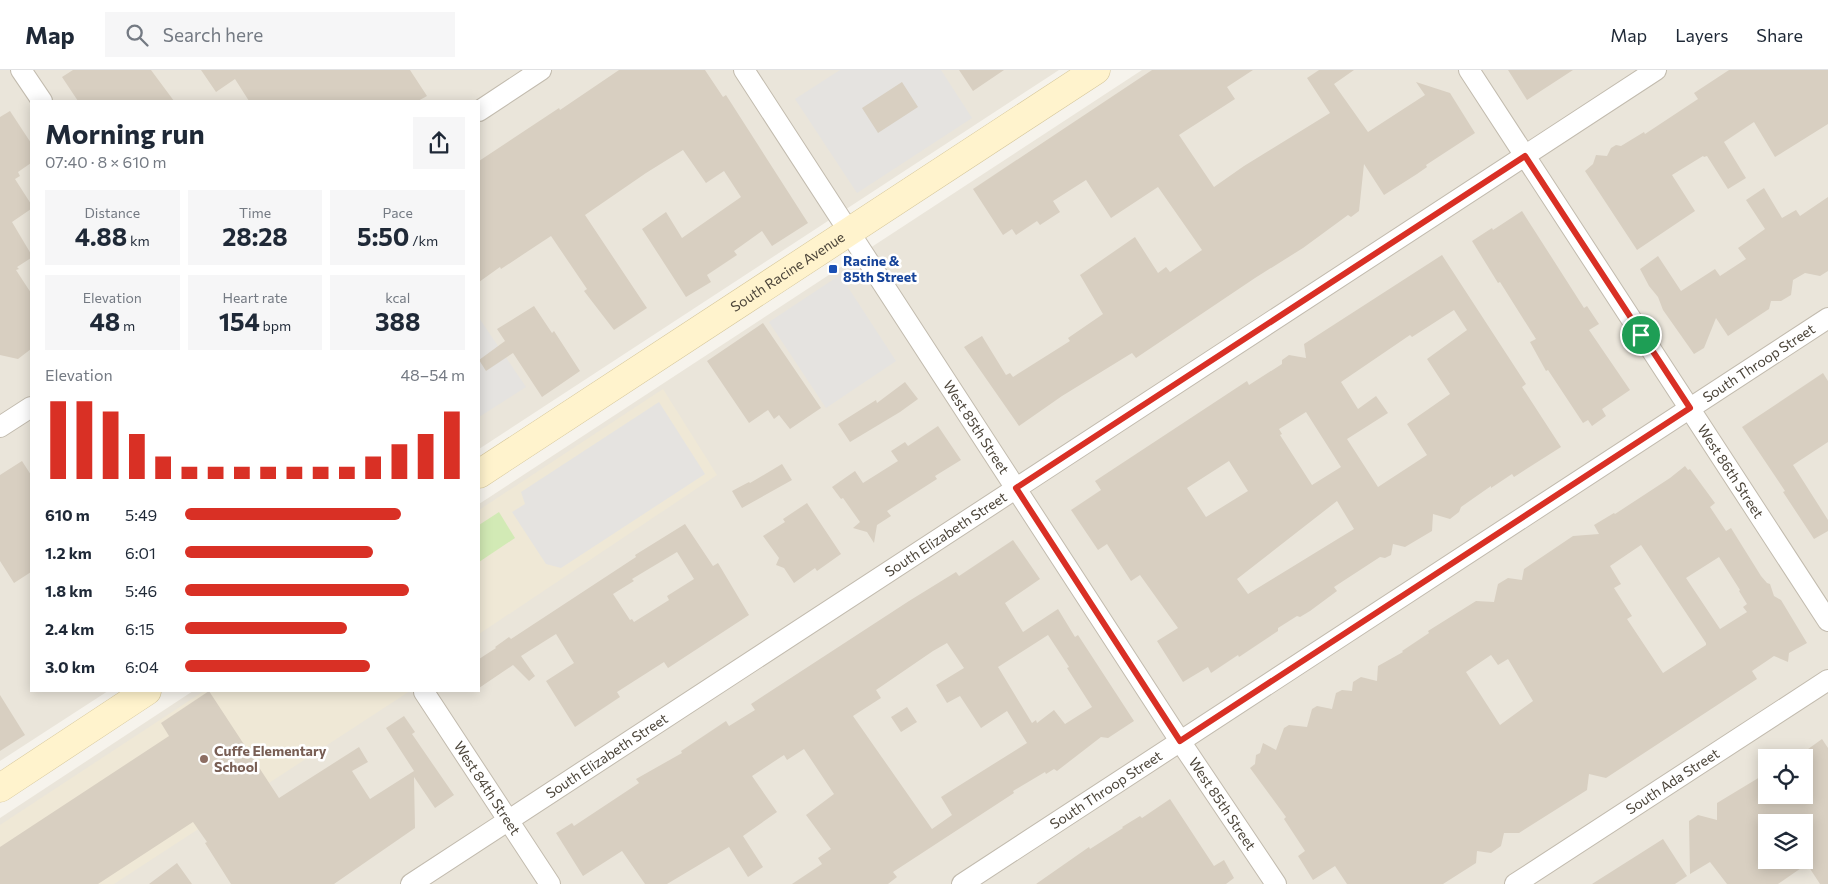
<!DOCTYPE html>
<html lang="en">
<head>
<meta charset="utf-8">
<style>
	:root { --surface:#fff; --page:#f6f6f7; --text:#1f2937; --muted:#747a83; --line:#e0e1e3; --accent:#d93025 }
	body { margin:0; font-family:Commissioner,sans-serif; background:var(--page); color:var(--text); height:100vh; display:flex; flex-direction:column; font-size:19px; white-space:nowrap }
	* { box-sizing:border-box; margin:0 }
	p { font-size:16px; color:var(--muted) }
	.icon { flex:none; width:28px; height:28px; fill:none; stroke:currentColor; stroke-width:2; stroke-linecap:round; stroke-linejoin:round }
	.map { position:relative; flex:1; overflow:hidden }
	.side { position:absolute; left:30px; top:30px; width:450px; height:592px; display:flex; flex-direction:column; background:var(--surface); border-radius:0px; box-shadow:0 2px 12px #0003 }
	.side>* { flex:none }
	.controls { position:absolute; left:1758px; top:679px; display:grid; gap:10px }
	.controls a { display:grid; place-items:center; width:55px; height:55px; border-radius:0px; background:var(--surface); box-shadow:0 2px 12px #0003; font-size:25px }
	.pin { position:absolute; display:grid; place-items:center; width:42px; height:42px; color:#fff; margin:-21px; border:2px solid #fff; border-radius:50%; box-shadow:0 1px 5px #0007 }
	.round { display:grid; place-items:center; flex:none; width:52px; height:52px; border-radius:0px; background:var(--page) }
	.overview { display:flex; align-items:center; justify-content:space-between; height:85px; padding:0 15px }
	h1 { font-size:28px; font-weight:700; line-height:38px }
	.figures { display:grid; grid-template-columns:repeat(3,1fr); gap:8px; height:85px; padding:5px 15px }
	.figures div { display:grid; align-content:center; border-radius:0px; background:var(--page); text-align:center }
	.figures b { font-size:25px; font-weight:700 }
	.figures small { font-size:14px; font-weight:400 }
	.figures p { font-size:14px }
	.chart { height:140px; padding:10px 15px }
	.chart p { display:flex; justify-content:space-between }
	.chart svg { width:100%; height:90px; margin-top:5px; stroke:var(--accent); stroke-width:6 }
	ul { padding:0 15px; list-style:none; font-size:16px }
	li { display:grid; grid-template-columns:80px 60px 1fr; align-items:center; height:38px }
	li i { height:12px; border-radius:6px; background:var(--accent) }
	header { display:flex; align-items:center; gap:30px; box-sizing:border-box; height:70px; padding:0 25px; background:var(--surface); border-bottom:1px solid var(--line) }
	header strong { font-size:24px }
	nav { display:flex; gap:28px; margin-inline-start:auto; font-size:18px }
	.search { width:350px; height:45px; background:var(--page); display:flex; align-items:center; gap:12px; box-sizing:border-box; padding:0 18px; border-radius:0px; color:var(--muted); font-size:19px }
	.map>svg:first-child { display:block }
	.residential { fill:#eae5da; fill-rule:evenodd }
	.education { fill:#efe8d6 }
	.green { fill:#d2eab5 }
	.parking { fill:#e5e3e0 }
	.building { fill:#d8cfc1; fill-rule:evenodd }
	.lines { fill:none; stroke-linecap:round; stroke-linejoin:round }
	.street-casing { stroke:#c2bbae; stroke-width:22 }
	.secondary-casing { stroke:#d6c79b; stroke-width:29 }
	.street { stroke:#fff; stroke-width:20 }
	.secondary { stroke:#fff3cd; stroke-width:28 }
	.route-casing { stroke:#fff; stroke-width:10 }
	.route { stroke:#d93025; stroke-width:6 }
	.transit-dot { fill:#1a4fb4; stroke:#fff; stroke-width:2 }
	.education-dot { fill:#8d6e63; stroke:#fff; stroke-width:2 }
	.labels { text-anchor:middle; stroke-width:5; stroke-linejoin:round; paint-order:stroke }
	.transit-label { font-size:14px; font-weight:bold; fill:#164399; stroke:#fff; text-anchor:start }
	.street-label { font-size:14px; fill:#4b4439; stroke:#fff }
	.education-label { font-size:14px; font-weight:bold; fill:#785e54; stroke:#fff; text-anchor:start }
</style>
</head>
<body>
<header>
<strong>Map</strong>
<div class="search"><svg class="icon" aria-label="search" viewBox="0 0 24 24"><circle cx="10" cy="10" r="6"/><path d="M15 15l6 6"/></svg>Search here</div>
<nav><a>Map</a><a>Layers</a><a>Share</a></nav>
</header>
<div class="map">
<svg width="1828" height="814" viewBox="0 0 1828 814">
	<rect width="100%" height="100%" fill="#f6f3ec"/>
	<path class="residential" d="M0 0H1059L479 379V31H31V621H108L0 691Z
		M1142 0H1828V814H0V748L193 621H479V434ZM1766 688H1804V725H1766ZM1766 752H1804V790H1766Z"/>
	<path class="education" d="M663 319 717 405 479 564V440Z
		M204 621H410L114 814H0V755Z"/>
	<path class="green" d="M499 442 515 468 479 492V455Z"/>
	<path class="parking" d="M840 0H941L972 48 857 123 795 29Z
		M840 205 896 291 826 338 769 252Z
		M479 248 526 317 479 347Z
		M659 332 705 404 561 498 546 494 512 442 525 434 521 422Z"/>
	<path class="building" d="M73 0H151L174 31H78L62 7Z
		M201 0H410L427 26 418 31H249L235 9 216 22Z
		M619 0H705L723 27 726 25 808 153 772 176 762 161 734 181 737 185 707 205 711 212 686 227 642 159 666 142 682 168 741 127 724 101 706 113 683 80 646 103 585 145 647 238 614 260 584 221 587 219 551 166 501 199 500 197 479 212V91L559 38 560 40Z
		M959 0H1004L973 21Z
		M1152 0H1253L1227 17 1235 29 1179 65 1214 117 1244 96 1330 43 1307 8 1319 0H1354L1334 14 1368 62 1425 25 1416 12 1450 23 1475 63 1426 95 1427 97 1417 104 1384 125 1364 94 1359 141 1351 147 1348 145 1303 178 1255 208 1136 288 1132 283 1062 326 1019 356 964 277 982 266 1006 305 1010 303 1013 307 1070 271 1068 268 1103 244 1080 205 1135 167 1158 203 1166 197 1170 202 1202 180 1158 117 1111 148 1086 110 1053 131 1060 142 1040 155 1037 151 1016 165 1012 159 1003 165 973 119Z
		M1508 0H1573L1527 30Z
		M1729 0H1828V54L1775 87 1754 52 1724 72 1746 108 1728 119 1707 86 1704 87 1703 86 1672 105 1695 141 1637 180 1585 101 1593 94 1596 85 1607 86 1611 78 1616 75 1621 76 1644 62 1645 64 1698 29 1694 23Z
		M902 12 918 37 878 63 862 38Z
		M10 41 31 73V93L18 102 20 106 15 109 31 134V139L12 152 31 184V188L17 197 19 199 16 200 31 223V279L18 289 0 285V47Z
		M1764 118 1782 148 1796 140 1800 146 1828 127V201L1820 206 1805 203 1793 210 1791 225 1781 231H1771L1769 239 1728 266 1716 248 1704 278 1694 284 1663 240 1658 227 1649 216 1640 199 1658 186 1681 221 1715 199 1720 206 1746 189 1738 178 1765 159 1746 130Z
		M1522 141 1584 238 1587 236 1599 254 1589 260 1630 320 1602 339 1606 346 1592 356 1588 350 1583 353 1548 300 1546 301 1530 272 1536 269 1500 212 1498 213 1472 171 1492 158 1493 160Z
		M1442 185 1526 314 1522 317 1561 377 1514 407 1512 404 1491 418V416L1461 437 1459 442 1450 449 1433 444 1432 461 1405 477 1393 474 1391 485 1385 488 1380 487 1334 517 1337 521 1310 541 1300 547 1297 546 1278 558V561L1239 587 1238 585 1211 603 1208 597 1183 612 1157 571 1178 558 1140 505 1131 511 1107 474 1098 480 1071 440 1101 420 1095 411 1247 311 1249 315 1282 294V290L1289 285 1306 288 1304 274ZM1454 240 1467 260 1427 289 1450 324 1407 354 1427 385 1378 417 1347 369 1388 343 1376 326 1358 339 1341 312 1410 265 1412 267ZM1306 342 1341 397 1312 415 1280 365 1282 364 1279 359ZM1229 391 1248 421 1206 447 1187 418ZM1337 431 1354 459 1248 524 1237 509Z
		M534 236 552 263 554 261 580 301 542 327 513 283 486 301 479 290 505 271 497 259Z
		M763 253 821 338 790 359 779 345 774 349 768 340 749 353 707 291Z
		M1823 303 1828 311V372L1793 395 1828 450V461L1814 469 1783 422 1785 421 1742 357Z
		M905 312 918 329 900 342 850 372 838 354 876 330 877 333Z
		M938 356 961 390 935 406 937 409 887 441 891 446 877 455 874 473 867 462 853 458 860 452 843 428 841 429 832 417 855 401 863 413 898 391 891 381 905 372 908 376Z
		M22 391 31 405V502L14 513 0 491V405Z
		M782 394 792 410 742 438 732 421 749 412 750 413Z
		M1685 396 1688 400 1690 399 1715 433 1710 437 1726 461 1731 458 1761 506 1767 513 1770 514 1774 526 1781 530 1807 573 1789 583 1788 592 1774 586 1752 601 1757 609 1606 708 1589 704 1587 720 1519 763H1504L1501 776 1491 783 1477 781 1476 793 1443 814H1347L1335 796 1313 810 1298 786 1305 781 1284 749 1286 747 1250 698 1255 694 1256 685 1260 683 1263 673 1276 680 1284 658 1289 655 1307 657 1312 639 1317 636 1332 639 1336 623 1342 620 1352 621 1353 612 1361 607 1377 611 1378 596 1403 582 1402 581 1429 563 1428 561 1476 531 1494 532 1498 514 1508 508 1522 510 1524 499 1573 466 1599 464 1594 455 1614 443 1615 444 1670 408ZM1641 475 1706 573V575L1663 603 1627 549 1632 546 1614 518 1621 514 1610 496ZM1719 487 1740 520 1739 521 1747 534 1743 537 1747 542 1720 559 1686 508ZM1491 585 1498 595 1508 589 1533 631 1500 655 1466 602Z
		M807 433 841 484 817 501 815 498 794 513 784 498 776 495 779 488 763 466 785 452 783 449Z
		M685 454 713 496 718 493 749 545 668 598 664 592 617 622 620 627 575 657 546 611 574 593 556 564 521 586 535 606 529 611 513 595 479 618V589L496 578 495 577 509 567 511 569 636 487 635 485ZM677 482 694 509 667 526 669 530 634 552 632 549 630 550 613 524 634 511 632 509Z
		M1013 470 1040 509 1005 533 1023 562 1058 539 1075 567 1078 565 1134 651 1108 668 1101 667 1057 701 1054 699 1046 704 1045 702 1013 721 1014 723 893 802 897 807 888 814H792L822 794 818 788 831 779 806 745 834 724 804 679 787 690 784 685 752 706 777 742 743 766 763 797 748 807 729 777 667 814H645L622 781 583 806 556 763 572 753 574 756 639 713 636 709 682 683 681 681 726 651 729 656 755 640 751 634 909 531 956 502 959 506ZM1048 565 1069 597 1067 598 1092 637 1065 654 1054 640 1037 653 1036 650 1032 653 998 597ZM947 573 964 598 936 615 947 633 960 626 981 658 1007 641 1027 673 941 727 952 745 932 759 853 646 881 628 876 620 933 581Z
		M209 621 279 728 359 677 368 692 352 701 370 729 414 701 386 658 404 646 415 662 412 664 454 725 435 738 414 707 415 758 334 814H231L205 773 207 772 193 752 98 814H0V777L169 666 161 653Z
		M0 625 25 665 0 681Z
		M907 637 917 652 901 662 891 647Z
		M1822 669 1828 678V814H1820L1807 794 1778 814H1727L1710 792 1690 804 1689 751 1698 745 1717 750V733L1760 707 1766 716V725H1804V682ZM1766 752H1804V790H1766Z
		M1170 729 1214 796 1224 790 1234 808 1226 814H1036L1089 777 1090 779 1123 758 1122 757 1140 746 1142 748Z
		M1663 769 1687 806 1675 814H1592Z
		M177 793 192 814H149Z"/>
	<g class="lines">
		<defs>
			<g id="street">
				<path d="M21 0 42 31"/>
				<path id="s1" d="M744 0 1180 671 1276 814"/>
				<path id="s2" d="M1469 0 1828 551"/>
				<path d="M479 41 541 0"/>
				<path d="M0 357 31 337"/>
				<path id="s3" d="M424 622 550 814"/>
				<path id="s4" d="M411 814 1656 0"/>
				<path id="s5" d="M962 814 1828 248"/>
				<path id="s6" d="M1515 814 1828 610"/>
			</g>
			<g id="secondary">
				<path id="s7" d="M479 404 1096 0"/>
				<path d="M0 718 147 621"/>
			</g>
		</defs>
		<use href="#street" class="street-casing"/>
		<use href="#secondary" class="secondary-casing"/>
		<use href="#street" class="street"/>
		<use href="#secondary" class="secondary"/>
	</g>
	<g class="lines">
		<defs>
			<path id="route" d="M1525 86 1690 338 1180 671 1016 418Z"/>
		</defs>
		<use href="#route" class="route-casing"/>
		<use href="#route" class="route"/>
	</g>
	<rect class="transit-dot" x="828" y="194" width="10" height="10" rx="2.5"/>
	<circle class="education-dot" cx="204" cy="689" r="5"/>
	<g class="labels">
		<g class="transit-label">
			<text x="843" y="196">Racine &amp;<tspan x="843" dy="16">85th Street</tspan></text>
		</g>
		<g class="street-label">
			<text dy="5" stroke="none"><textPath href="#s7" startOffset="369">South Racine Avenue</textPath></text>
			<text dy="5" stroke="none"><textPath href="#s5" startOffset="952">South Throop Street</textPath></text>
			<text dy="5" stroke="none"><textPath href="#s1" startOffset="426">West 85th Street</textPath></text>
			<text dy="5" stroke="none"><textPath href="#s2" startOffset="479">West 86th Street</textPath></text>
			<text dy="5" stroke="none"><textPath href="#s4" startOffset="639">South Elizabeth Street</textPath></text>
			<text dy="5" stroke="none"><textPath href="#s4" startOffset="234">South Elizabeth Street</textPath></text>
			<text dy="5" stroke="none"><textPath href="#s6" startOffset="188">South Ada Street</textPath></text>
			<text dy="5" stroke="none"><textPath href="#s3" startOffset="115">West 84th Street</textPath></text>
			<text dy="5" stroke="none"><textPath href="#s5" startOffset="172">South Throop Street</textPath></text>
			<text dy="5" stroke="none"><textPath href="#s1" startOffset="876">West 85th Street</textPath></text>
		</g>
		<g class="education-label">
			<text x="214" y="686">Cuffe Elementary<tspan x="214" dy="16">School</tspan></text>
		</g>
	</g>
</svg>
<div class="controls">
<a><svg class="icon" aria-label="locate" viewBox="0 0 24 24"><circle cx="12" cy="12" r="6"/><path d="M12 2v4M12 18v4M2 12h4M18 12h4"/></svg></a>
<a><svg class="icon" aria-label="layers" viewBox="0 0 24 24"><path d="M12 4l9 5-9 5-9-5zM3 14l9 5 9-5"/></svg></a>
</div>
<div class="pin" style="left:1641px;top:265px;background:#1e9e55"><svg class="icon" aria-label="arrive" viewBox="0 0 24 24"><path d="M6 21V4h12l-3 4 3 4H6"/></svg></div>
<section class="side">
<div class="overview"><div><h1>Morning run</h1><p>07:40 · 8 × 610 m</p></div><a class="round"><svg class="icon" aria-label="share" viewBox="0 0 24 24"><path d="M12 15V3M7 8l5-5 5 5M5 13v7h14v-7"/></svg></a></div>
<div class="figures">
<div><p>Distance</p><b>4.88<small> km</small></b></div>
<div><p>Time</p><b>28:28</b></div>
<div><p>Pace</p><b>5:50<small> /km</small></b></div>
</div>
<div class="figures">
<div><p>Elevation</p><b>48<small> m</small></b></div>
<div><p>Heart rate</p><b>154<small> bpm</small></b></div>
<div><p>kcal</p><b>388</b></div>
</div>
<div class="chart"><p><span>Elevation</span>48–54 m</p>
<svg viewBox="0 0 160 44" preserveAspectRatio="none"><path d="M5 44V6M15 44V6M25 44V11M35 44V22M45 44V33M55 44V38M65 44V38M75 44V38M85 44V38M95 44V38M105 44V38M115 44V38M125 44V33M135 44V27M145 44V22M155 44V11"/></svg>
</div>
<ul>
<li><b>610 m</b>5:49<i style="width:77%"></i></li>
<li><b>1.2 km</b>6:01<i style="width:67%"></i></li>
<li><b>1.8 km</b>5:46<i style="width:80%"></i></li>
<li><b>2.4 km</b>6:15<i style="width:58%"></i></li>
<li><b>3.0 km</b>6:04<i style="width:66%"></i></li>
</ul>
</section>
</div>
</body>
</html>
